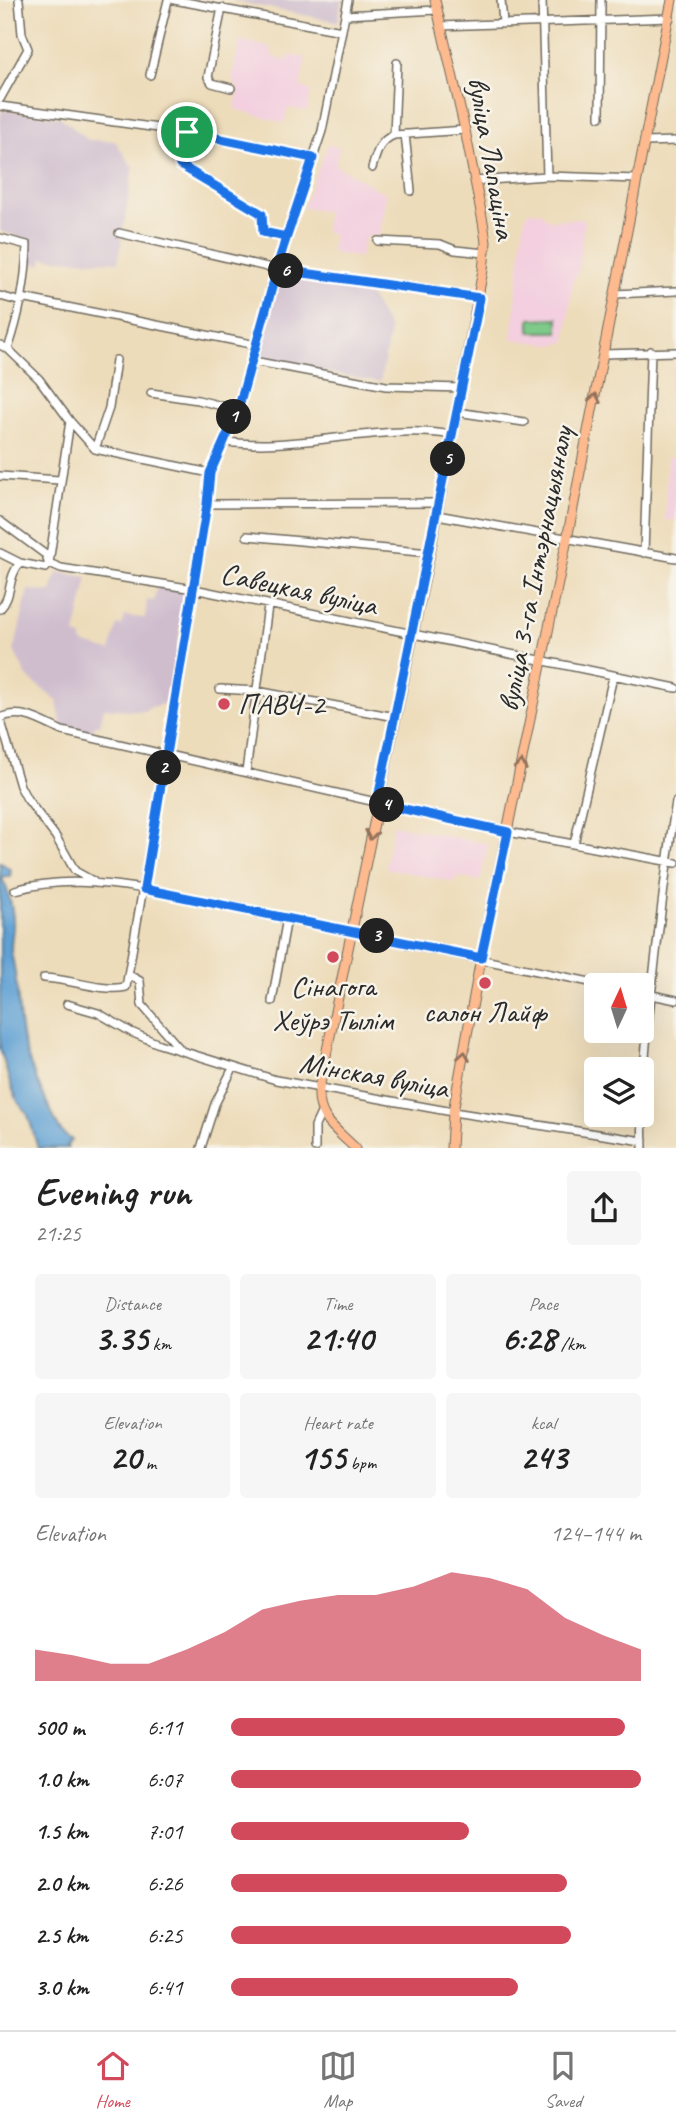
<!DOCTYPE html>
<html lang="en">
<head>
<meta charset="utf-8">
<style>
	:root { --surface:#fff; --page:#f6f6f6; --text:#222; --muted:#767676; --line:#e0e0e0; --accent:#d1495b }
	body { margin:0; font-family:Caveat,sans-serif; background:var(--page); color:var(--text); height:100vh; display:flex; flex-direction:column; font-size:26px; white-space:nowrap }
	* { box-sizing:border-box; margin:0 }
	p { font-size:23px; color:var(--muted) }
	.icon { flex:none; width:38px; height:38px; fill:none; stroke:currentColor; stroke-width:2; stroke-linecap:round; stroke-linejoin:round }
	.map { position:relative; height:1148px; overflow:hidden }
	.sheet { display:flex; flex-direction:column; background:var(--surface); flex:1 }
	.sheet>* { flex:none }
	.needle { width:46px; rotate:4deg }
	.buttons { position:absolute; left:584px; top:973px; display:grid; gap:14px }
	.buttons a { display:grid; place-items:center; width:70px; height:70px; border-radius:7px; background:var(--surface); box-shadow:0 7px 28px #0002; font-size:35px }
	.pin { position:absolute; display:grid; place-items:center; width:60px; height:60px; color:#fff; margin:-30px; border:4px solid #fff; border-radius:50%; box-shadow:0 2px 7px #0007 }
	.km { position:absolute; width:35px; height:35px; margin:-18px; border-radius:50%; background:#222; color:#fff; font-size:19px; line-height:35px; text-align:center }
	.round { display:grid; place-items:center; flex:none; width:74px; height:74px; border-radius:7px; background:var(--page) }
	.overview { display:flex; align-items:center; justify-content:space-between; height:119px; padding:0 35px }
	h1 { font-size:38px; font-weight:700; line-height:52px }
	.metrics { display:grid; grid-template-columns:repeat(3,1fr); gap:10px; height:119px; padding:7px 35px }
	.metrics div { display:grid; align-content:center; border-radius:7px; background:var(--page); text-align:center }
	.metrics b { font-size:35px; font-weight:700 }
	.metrics small { font-size:19px; font-weight:400 }
	.metrics p { font-size:19px }
	.chart { height:196px; padding:14px 35px }
	.chart p { display:flex; justify-content:space-between }
	.chart svg { width:100%; height:126px; margin-top:7px; fill:var(--accent); opacity:.7 }
	ul { padding:0 35px; list-style:none; font-size:23px }
	li { display:grid; grid-template-columns:112px 84px 1fr; align-items:center; height:52px }
	li i { height:18px; border-radius:9px; background:var(--accent) }
	.dock { display:flex; justify-content:space-around; align-items:center; height:98px; border-top:2px solid var(--line); background:var(--surface); font-size:19px; color:var(--muted) }
	.dock a { display:grid; justify-items:center; gap:4px }
	.dock .active { color:var(--accent) }
	.map>svg:first-child { display:block }
	.built { fill:#f3cfdf }
	.industrial { fill:#cfbdce }
	.green { fill:#7dca89; stroke:#547a5a; stroke-width:2 }
	.water { fill:#61a1d4; stroke:#466680; stroke-width:2 }
	.lines { fill:none; stroke-linecap:round; stroke-linejoin:round }
	.minor-casing { stroke:#6f695d; stroke-width:10 }
	.major-casing { stroke:#6f695d; stroke-width:11 }
	.minor { stroke:#fff; stroke-width:7 }
	.major { stroke:#fcba8e; stroke-width:9 }
	.oneway { stroke:#94725c }
	.route-casing { stroke:#fff; stroke-width:14 }
	.route { stroke:#1a73e8; stroke-width:9 }
	.poi-dot { fill:#d1495b; stroke:#f7f3e8; stroke-width:2.5 }
	.labels { text-anchor:middle; stroke-width:5; stroke-linejoin:round; paint-order:stroke }
	.street-label { font-size:30px; fill:#2b2b2b; stroke:#f7f3e8 }
	.poi-label { font-size:30px; fill:#2b2b2b; stroke:#f7f3e8 }
</style>
</head>
<body>
<div class="map">
<svg width="676" height="1148" viewBox="0 0 676 1148">
	<rect width="100%" height="100%" fill="#f7f3e8"/>
	<filter id="ink" filterUnits="userSpaceOnUse"><feTurbulence type="fractalNoise" baseFrequency=".0143" numOctaves="2"/><feDisplacementMap in="SourceGraphic" scale="14" xChannelSelector="R" yChannelSelector="G"/><feConvolveMatrix kernelMatrix="1 2 1 2 8 2 1 2 1" color-interpolation-filters="sRGB"/></filter>
	<filter id="wash" filterUnits="userSpaceOnUse"><feTurbulence type="fractalNoise" baseFrequency=".00686" numOctaves="4" result="noise"/><feDisplacementMap in="SourceGraphic" scale="28" xChannelSelector="R" yChannelSelector="G"/><feGaussianBlur stdDeviation="1.57" result="paint"/><feColorMatrix in="noise" values="0 0 0 0 0 0 0 0 0 0 0 0 0 0 0 0 0 1.4 0 .05"/><feComposite in="paint" operator="in"/></filter>
	<g filter="url(#wash)">
		<rect width="100%" height="100%" fill="#eddcba"/>
		<path class="built" d="M240 40 272 48 271 56 288 61 289 55 306 58 300 86 311 91 307 111 288 108 284 123 235 109 238 91 232 77Z
			M328 144 340 147 335 165 386 194 379 236 365 237 360 257 331 253 333 234 325 232 327 212 303 207Z
			M529 211 541 212 548 220 585 219 578 272 573 280 566 342 554 345 512 339 524 220Z
			M667 457H676V520H665Z
			M393 825 488 844 480 881 456 876 454 882 385 868Z"/>
		<path class="industrial" d="M229 0H342L338 22Z
			M2 110 60 117 88 140 115 141 133 168 118 262 42 258V264H29V241L0 231V117Z
			M280 275 365 288 390 330 380 382 256 360 276 277Z
			M57 572 88 577 75 635 82 637V643L110 651 117 625 122 626 125 616 145 618 147 600 154 601 157 586 186 592 169 702 149 708 145 711 104 708 100 725H95L92 734 62 728 57 701 27 677 14 651 28 590 51 592Z"/>
		<path class="green" d="M558 318V332H530V319Z"/>
		<path class="water" d="M0 862 11 870 10 876H4L2 879C8 887 14 915 13 925 13 935 9 948 12 957 19 984 17 1014 23 1041 29 1066 40 1089 51 1111 57 1124 59 1133 72 1140L67 1145 68 1148H38L28 1115 18 1102 10 1083 0 1048Z"/>
	</g>
	<g filter="url(#ink)">
		<g class="lines">
			<defs>
				<path id="minor" d="M174 0 342 31
					M501 0 503 23
					M542 0 547 176
					M222 8 208 77 212 83 231 88
					M345 15 437 10
					M440 26 670 18
					M150 75 168 0
					M0 99 28 49 22 34 19 0
					M0 106 187 132 313 158
					M600 117 601 0
					M187 132 179 159 180 165 262 214 263 232 286 237
					M405 134 411 191
					M394 135 397 63
					M645 142 676 141
					M372 168C377 152 379 141 394 135L465 130
					M475 181 547 176 637 179
					M119 233 276 269 480 298
					M0 238 27 245C26 281 20 314 8 349
					M378 241 440 244 455 250 485 253
					M615 294 676 291
					M0 296 18 301 27 299 256 345
					M0 345 8 349 39 379 70 421 95 449 210 473
					M603 354 676 352
					M253 361 386 386 462 388
					M151 393 198 400 238 410
					M457 412 524 422
					M223 442C235 443 248 444 261 444 324 444 389 424 453 435
					M95 449 109 408 116 360
					M0 476 60 480
					M207 504 439 503
					M437 515 676 558
					M0 521 46 555 48 562
					M247 536 430 553
					M0 553 20 563 46 568 49 563 61 568 194 589 676 688
					M644 553 651 351
					M49 563 70 421
					M0 609C13 596 7 577 20 563
					M220 689 257 691 395 717
					M0 718C22 708 42 722 62 731L508 832 676 863
					M0 718 20 786 27 799 56 837 75 871 93 881
					M246 772 268 606
					M574 844 613 677
					M15 890C59 878 99 882 144 889L604 985
					M129 975 140 981 142 1005 180 1049
					M44 978C71 979 100 992 126 987L194 589 210 473 238 410 253 361 276 269 322 131 348 0
					M642 993 676 1000
					M272 1001 287 918
					M67 1004 98 1013 131 1032 159 1044 276 1080 453 1112 643 1141
					M201 1148 215 1104 233 1068
					M315 1148V1126L321 1113
					M643 1148C640 1081 649 1012 657 945 663 897 668 850 676 802"/>
				<path id="major" d="M355 1148C335 1128 317 1119 319 1089L430 553 483 270 486 242 483 222 465 130 435 0
					M451 1148 453 1112 481 958 567 539 672 0"/>
			</defs>
			<use href="#minor" class="minor-casing"/>
			<use href="#major" class="major-casing"/>
			<use href="#minor" class="minor"/>
			<use href="#major" class="major"/>
		</g>
		<defs><path id="oneway-chevron" d="M-2-3.5L2.5 0L-2 3.5" fill="none" stroke-width="1.6" stroke-linecap="round" stroke-linejoin="round" transform="scale(1.75)"/></defs>
		<g class="oneway">
			<use href="#oneway-chevron" transform="translate(595 398) rotate(-79)"/>
			<use href="#oneway-chevron" transform="translate(521 765) rotate(-79)"/>
			<use href="#oneway-chevron" transform="translate(371 835) rotate(102)"/>
			<use href="#oneway-chevron" transform="translate(464 1056) rotate(-80)"/>
		</g>
	</g>
	<g class="lines" filter="url(#ink)">
		<defs>
			<path id="route" d="M187 132 179 159 180 165 262 214 263 232 286 237 238 410 210 473 207 504 144 889 481 958 508 832 377 803 480 298 276 269 313 158 187 132"/>
		</defs>
		<use href="#route" class="route-casing"/>
		<use href="#route" class="route"/>
	</g>
	<g class="poi-dot">
		<circle cx="224" cy="704" r="7"/>
		<circle cx="333" cy="957" r="7"/>
		<circle cx="485" cy="983" r="7"/>
	</g>
	<g class="labels">
		<g class="street-label">
			<text transform="translate(492 158) rotate(80)" y="10">вуліца Лапаціна</text>
			<text transform="translate(535 569) rotate(-79)" y="10">вуліца 3-га Інтэрнацыяналу</text>
			<text transform="translate(299 589) rotate(12)" y="10">Савецкая вуліца</text>
			<text transform="translate(374 1075) rotate(10)" y="10">Мінская вуліца</text>
		</g>
		<g class="poi-label">
			<text x="238" y="714" text-anchor="start">ПАВЧ-2</text>
			<text x="333" y="996">Сінагога<tspan x="333" dy="34">Хеўрэ Тылім</tspan></text>
			<text x="485" y="1022">салон Лайф</text>
		</g>
	</g>
</svg>
<div class="buttons">
<a><svg class="needle" viewBox="-14 -14 28 28"><path d="M0-13l5 13h-10z" fill="#e53935"/><path d="M0 13l5-13h-10z" fill="#767676"/></svg></a>
<a><svg class="icon" aria-label="layers" viewBox="0 0 24 24"><path d="M12 4l9 5-9 5-9-5zM3 14l9 5 9-5"/></svg></a>
</div>
<div class="pin" style="left:187px;top:132px;background:#1e9e55"><svg class="icon" aria-label="arrive" viewBox="0 0 24 24"><path d="M6 21V4h12l-3 4 3 4H6"/></svg></div>
<b class="km" style="left:234px;top:417px">1</b>
<b class="km" style="left:164px;top:768px">2</b>
<b class="km" style="left:377px;top:936px">3</b>
<b class="km" style="left:387px;top:805px">4</b>
<b class="km" style="left:448px;top:459px">5</b>
<b class="km" style="left:286px;top:271px">6</b>
</div>
<section class="sheet">
<div class="overview"><div><h1>Evening run</h1><p>21:25</p></div><a class="round"><svg class="icon" aria-label="share" viewBox="0 0 24 24"><path d="M12 15V3M7 8l5-5 5 5M5 13v7h14v-7"/></svg></a></div>
<div class="metrics">
<div><p>Distance</p><b>3.35<small> km</small></b></div>
<div><p>Time</p><b>21:40</b></div>
<div><p>Pace</p><b>6:28<small> /km</small></b></div>
</div>
<div class="metrics">
<div><p>Elevation</p><b>20<small> m</small></b></div>
<div><p>Heart rate</p><b>155<small> bpm</small></b></div>
<div><p>kcal</p><b>243</b></div>
</div>
<div class="chart"><p><span>Elevation</span>124–144 m</p>
<svg viewBox="0 0 160 44" preserveAspectRatio="none"><path d="M0 44V33L10 35L20 38L30 38L40 33L50 27L60 19L70 16L80 14L90 14L100 11L110 6L120 8L130 12L140 22L150 28L160 33V44z"/></svg>
</div>
<ul>
<li><b>500 m</b>6:11<i style="width:96%"></i></li>
<li><b>1.0 km</b>6:07<i style="width:100%"></i></li>
<li><b>1.5 km</b>7:01<i style="width:58%"></i></li>
<li><b>2.0 km</b>6:26<i style="width:82%"></i></li>
<li><b>2.5 km</b>6:25<i style="width:83%"></i></li>
<li><b>3.0 km</b>6:41<i style="width:70%"></i></li>
</ul>
</section>
<nav class="dock">
<a class="active"><svg class="icon" aria-label="home" viewBox="0 0 24 24"><path d="M3 11l9-7 9 7M6 9v11h12V9"/></svg>Home</a>
<a><svg class="icon" aria-label="map" viewBox="0 0 24 24"><path d="M3 6l6-2 6 2 6-2v14l-6 2-6-2-6 2zM9 4v14M15 6v14"/></svg>Map</a>
<a><svg class="icon" aria-label="saved" viewBox="0 0 24 24"><path d="M7 4h10v16l-5-4-5 4z"/></svg>Saved</a>
</nav>
</body>
</html>
